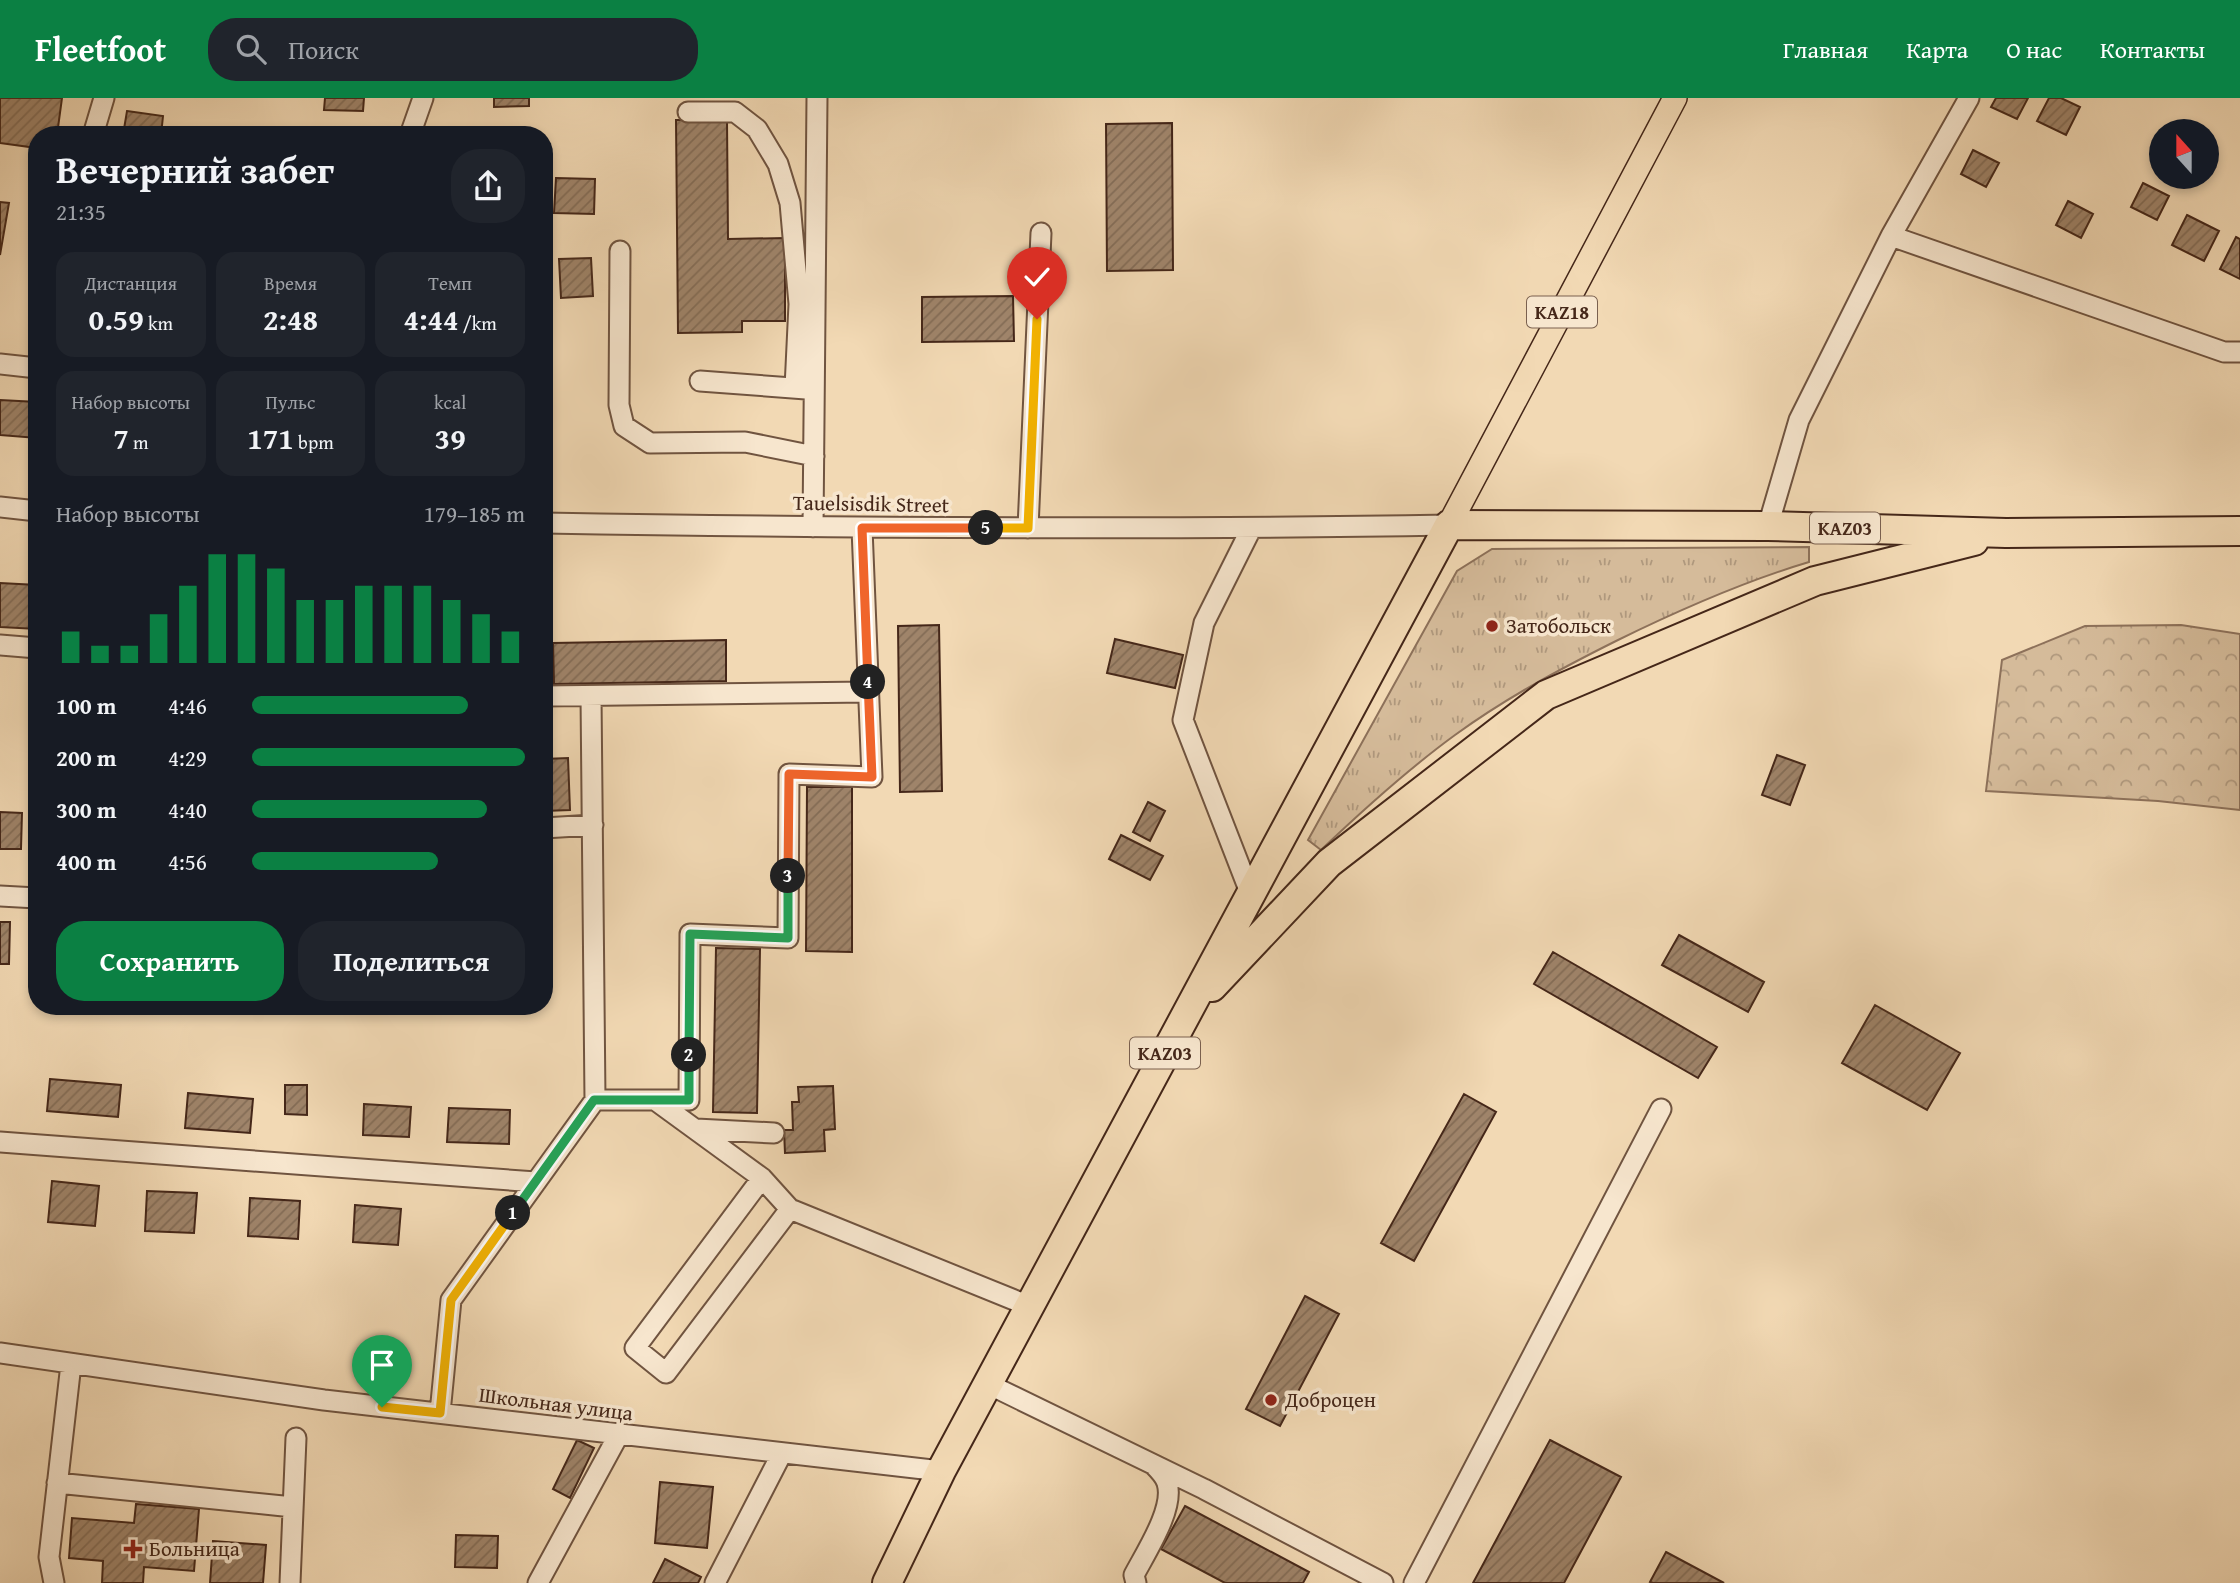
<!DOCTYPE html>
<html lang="ru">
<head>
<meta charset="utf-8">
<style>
	:root { --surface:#171b24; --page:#20242c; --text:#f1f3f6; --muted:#9ea1a6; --accent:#0b8043 }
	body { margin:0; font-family:"Gentium Book Plus",serif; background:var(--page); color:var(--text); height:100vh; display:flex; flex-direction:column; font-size:26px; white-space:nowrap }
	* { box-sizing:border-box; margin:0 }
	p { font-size:23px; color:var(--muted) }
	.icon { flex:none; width:38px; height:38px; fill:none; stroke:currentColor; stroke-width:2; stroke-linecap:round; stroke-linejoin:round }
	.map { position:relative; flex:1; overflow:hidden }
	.panel { position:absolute; left:28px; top:28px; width:525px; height:889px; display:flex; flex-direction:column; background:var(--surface); border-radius:28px; box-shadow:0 4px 10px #0003 }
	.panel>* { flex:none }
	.needle { width:46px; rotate:339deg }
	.fabs { position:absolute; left:2149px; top:21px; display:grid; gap:14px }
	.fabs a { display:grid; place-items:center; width:70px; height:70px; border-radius:50%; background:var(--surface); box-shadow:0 4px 10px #0003; font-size:35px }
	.pin { position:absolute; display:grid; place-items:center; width:60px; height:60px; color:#fff; margin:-72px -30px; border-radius:50% 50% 50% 0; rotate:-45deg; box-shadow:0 0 7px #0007 }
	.pin .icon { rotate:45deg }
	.km { position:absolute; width:35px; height:35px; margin:-18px; border-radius:50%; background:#222; color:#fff; font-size:19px; line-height:35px; text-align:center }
	.round { display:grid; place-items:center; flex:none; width:74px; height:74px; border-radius:28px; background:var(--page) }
	.headline { display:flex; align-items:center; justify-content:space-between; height:119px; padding:0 28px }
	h1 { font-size:38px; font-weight:600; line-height:52px }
	.stats { display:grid; grid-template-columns:repeat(3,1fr); gap:10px; height:119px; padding:7px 28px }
	.stats div { display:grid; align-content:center; border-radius:18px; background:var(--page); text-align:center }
	.stats b { font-size:30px; font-weight:600 }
	.stats small { font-size:19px; font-weight:400 }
	.stats p { font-size:19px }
	.chart { height:196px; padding:14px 28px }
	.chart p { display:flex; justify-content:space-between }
	.chart svg { width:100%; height:126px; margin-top:7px; stroke:var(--accent); stroke-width:6 }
	.primary-button { display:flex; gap:14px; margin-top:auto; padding:14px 28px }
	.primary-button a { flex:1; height:80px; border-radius:28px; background:var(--accent); color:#fff; font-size:28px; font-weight:600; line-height:80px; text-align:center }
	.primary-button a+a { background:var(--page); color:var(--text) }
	ul { padding:0 28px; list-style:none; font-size:23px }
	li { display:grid; grid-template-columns:112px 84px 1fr; align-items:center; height:52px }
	li i { height:18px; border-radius:9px; background:var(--accent) }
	header { display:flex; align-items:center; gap:42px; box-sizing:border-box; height:98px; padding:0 35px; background:var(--accent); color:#fff }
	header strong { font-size:33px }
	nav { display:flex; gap:38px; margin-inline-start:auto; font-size:24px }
	.search { width:490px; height:63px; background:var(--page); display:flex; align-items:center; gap:18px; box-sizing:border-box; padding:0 24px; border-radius:28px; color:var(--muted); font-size:26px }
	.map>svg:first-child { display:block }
	.grass { fill:url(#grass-tufts); stroke:#8d715a; stroke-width:2 }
	.forest { fill:url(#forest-crowns); stroke:#8d715a; stroke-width:2 }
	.building { fill:url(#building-hatch); stroke:#452719; stroke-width:2 }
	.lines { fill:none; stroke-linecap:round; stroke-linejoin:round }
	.minor-casing { stroke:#705440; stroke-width:23 }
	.major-casing { stroke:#452719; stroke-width:26 }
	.highway-casing { stroke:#452719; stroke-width:32 }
	.minor { stroke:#f7e6ce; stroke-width:19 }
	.major { stroke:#f2d9b4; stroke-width:23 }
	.highway { stroke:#f2d9b4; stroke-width:28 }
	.split-1-casing { stroke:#fff; stroke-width:14 }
	.split-2-casing { stroke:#fff; stroke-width:14 }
	.split-3-casing { stroke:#fff; stroke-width:14 }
	.split-4-casing { stroke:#fff; stroke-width:14 }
	.split-5-casing { stroke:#fff; stroke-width:14 }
	.split-6-casing { stroke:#fff; stroke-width:14 }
	.split-1 { stroke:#f5b400; stroke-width:9 }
	.split-2 { stroke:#22a559; stroke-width:9 }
	.split-3 { stroke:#22a559; stroke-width:9 }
	.split-4 { stroke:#f0652b; stroke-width:9 }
	.split-5 { stroke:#f0652b; stroke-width:9 }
	.split-6 { stroke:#f5b400; stroke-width:9 }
	.poi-dot { fill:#8f2418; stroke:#f7e6ce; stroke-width:2.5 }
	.labels { text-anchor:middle; stroke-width:7; stroke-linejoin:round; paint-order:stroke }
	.shield { fill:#f7e6ce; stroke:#7a604f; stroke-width:2 }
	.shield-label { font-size:19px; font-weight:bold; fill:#452719 }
	.street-label { font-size:21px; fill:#452719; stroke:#f7e6ce }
	.poi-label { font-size:21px; fill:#452719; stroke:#f7e6ce; text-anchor:start }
</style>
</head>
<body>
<header>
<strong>Fleetfoot</strong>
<div class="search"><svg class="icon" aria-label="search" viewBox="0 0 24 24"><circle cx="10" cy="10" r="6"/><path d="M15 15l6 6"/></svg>Поиск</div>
<nav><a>Главная</a><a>Карта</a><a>О нас</a><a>Контакты</a></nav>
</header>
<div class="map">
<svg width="2240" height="1485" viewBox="0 0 2240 1485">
	<defs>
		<pattern id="grass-tufts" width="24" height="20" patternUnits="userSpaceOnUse" patternTransform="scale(1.75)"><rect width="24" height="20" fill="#d5bb9a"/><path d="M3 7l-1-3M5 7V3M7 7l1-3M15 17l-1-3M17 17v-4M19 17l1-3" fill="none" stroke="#af987d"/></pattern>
		<pattern id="forest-crowns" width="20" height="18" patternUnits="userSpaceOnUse" patternTransform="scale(1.75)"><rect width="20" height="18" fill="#d5bb9a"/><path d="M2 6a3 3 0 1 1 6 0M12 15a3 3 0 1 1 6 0" fill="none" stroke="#af987d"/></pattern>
		<pattern id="building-hatch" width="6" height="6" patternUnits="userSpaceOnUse" patternTransform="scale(1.75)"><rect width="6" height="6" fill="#9f846a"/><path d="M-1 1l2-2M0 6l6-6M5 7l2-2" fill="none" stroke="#836c56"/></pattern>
	</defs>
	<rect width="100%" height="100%" fill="#f2d9b4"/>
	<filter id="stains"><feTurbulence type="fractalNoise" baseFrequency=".00286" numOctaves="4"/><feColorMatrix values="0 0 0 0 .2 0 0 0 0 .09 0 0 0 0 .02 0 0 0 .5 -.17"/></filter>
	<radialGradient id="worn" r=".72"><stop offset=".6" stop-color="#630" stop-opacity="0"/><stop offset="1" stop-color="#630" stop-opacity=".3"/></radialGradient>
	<path class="grass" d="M1809 449V464C1742 484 1679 512 1616 543 1560 571 1506 600 1455 637 1407 672 1364 711 1321 752L1308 742 1457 473 1492 451Z"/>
	<path class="forest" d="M2181 527 2240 536V712L2158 703 1986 693 2002 562 2085 528Z"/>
	<path class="building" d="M0 0H62L57 37H37V50L0 45Z
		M325 0H364L363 13 324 12Z
		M494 0H529V8L494 9Z
		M1996 0H2028L2017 21 1991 9Z
		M2049 0H2061L2080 9 2066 37 2037 23Z
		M127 13 163 18 161 37H123Z
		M676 22H727L728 141 785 140V223H742V234L678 235Z
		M1172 25 1173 172 1107 173 1106 26Z
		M1973 52 1999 65 1986 89 1961 76Z
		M556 80 595 81 594 116 554 115Z
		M2143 85 2169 98 2157 122 2131 109Z
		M2068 103 2093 116 2081 140 2056 127Z
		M0 104 9 105 0 157Z
		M2187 117 2219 133 2204 163 2172 147Z
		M2236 139 2240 141V181L2220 171Z
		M591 160 593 198 561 200 559 161Z
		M1013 198 1014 243 922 244V199Z
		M0 302 37 304V340L0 337Z
		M0 485 37 487V531L0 529Z
		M939 527 942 693 900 694 898 528Z
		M1115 541 1183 557 1175 590 1107 575Z
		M726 542V583L554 586 553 545Z
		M1777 657 1805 667 1790 707 1762 697Z
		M568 660 570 712 544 713V661Z
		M807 689H852V854L806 853Z
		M1148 704 1165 713 1150 743 1133 734Z
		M0 714 22 715 21 751H0Z
		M1121 737 1163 758 1150 782 1109 761Z
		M0 824H10L9 866H0Z
		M1679 837 1764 884 1748 914 1662 867Z
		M716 850 760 851 757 1015 713 1014Z
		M1553 854 1717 949 1698 980 1534 886Z
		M1875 907 1960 955 1927 1012 1842 965Z
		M50 981 121 987 118 1019 47 1013Z
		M285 987H307V1017L285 1016Z
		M833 988 835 1031 824 1032 825 1053 785 1055 784 1032H793L792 1004H799L798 989Z
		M188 995 253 1001 250 1035 185 1030Z
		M1464 996 1496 1014 1414 1163 1381 1145Z
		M364 1006 411 1009 409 1039 363 1037Z
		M449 1010 510 1012 509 1046 447 1044Z
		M52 1083 99 1088 95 1128 48 1124Z
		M147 1093 197 1095 194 1135 145 1133Z
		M250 1100 300 1103 298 1141 248 1138Z
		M355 1107 401 1111 398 1147 353 1144Z
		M1305 1198 1339 1216 1280 1328 1246 1311Z
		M577 1342 594 1350 570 1400 553 1391Z
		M1550 1342 1621 1379 1564 1485H1473Z
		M660 1384 713 1389 707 1450 655 1445Z
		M136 1406 199 1411 194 1473 144 1469 143 1485H102L103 1463 69 1460 72 1420 134 1425Z
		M1185 1408 1309 1474 1303 1485H1225L1161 1451Z
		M456 1437 498 1438 497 1470 455 1469Z
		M213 1443 266 1447 263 1485H210Z
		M1666 1454 1724 1485H1653L1650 1484Z
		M665 1461 701 1479 698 1485H653Z"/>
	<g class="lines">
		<defs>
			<path id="minor" d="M688 14H735L757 31 778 66 790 105 799 206 795 290
				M93 37 104 0
				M410 37 423 0
				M1891 138 2224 254H2240
				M620 153 619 307 624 328 650 345 745 344 814 358
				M0 266 37 270
				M700 283 806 291
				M0 409 37 413
				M544 425C846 430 1148 432 1449 427
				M1768 428 1799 322 1891 138 1969 0
				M813 429 817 0
				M1028 430 1041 135
				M0 547 37 550
				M544 598 868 594
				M544 730 593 727
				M1251 797 1183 622 1204 525 1251 431
				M0 798 37 800
				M595 1002H689L690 836 788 840 789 676 872 679 862 430
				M655 1002 762 1080 790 1111 1029 1208
				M696 1031 774 1035
				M0 1044 536 1084
				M762 1080 635 1250 666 1275 790 1111
				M0 1255 324 1302 941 1373
				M988 1286 1204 1391 1383 1485
				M440 1315 451 1202 595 1002 591 598
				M57 1385 293 1409
				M54 1485 49 1459 71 1266
				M290 1485 296 1340
				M538 1485 619 1336
				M715 1485 782 1355
				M1136 1485 1134 1477C1146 1454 1175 1410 1167 1385 1165 1378 1159 1372 1154 1367
				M1414 1485 1661 1011"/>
			<path id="major" d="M1449 427 1675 0"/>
			<path id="highway" d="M1212 889 1329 765 1546 597 1815 483 1974 443
				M887 1485 941 1373 1449 427 1768 428 2006 435 2240 433"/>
		</defs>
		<use href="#minor" class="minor-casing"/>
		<use href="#major" class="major-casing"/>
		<use href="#highway" class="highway-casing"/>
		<use href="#minor" class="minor"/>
		<use href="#major" class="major"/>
		<use href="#highway" class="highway"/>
	</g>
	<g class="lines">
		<defs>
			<path id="split-1" d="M382 1309 440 1315 451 1202 513 1115"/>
			<path id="split-2" d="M513 1115 594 1002H689V957"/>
			<path id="split-3" d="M689 957 690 836 788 840V778"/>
			<path id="split-4" d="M788 778 789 676 872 679 868 584"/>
			<path id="split-5" d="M868 584 862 430H986"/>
			<path id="split-6" d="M986 430H1028L1037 221"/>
		</defs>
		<use href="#split-1" class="split-1-casing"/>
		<use href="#split-2" class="split-2-casing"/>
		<use href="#split-3" class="split-3-casing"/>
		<use href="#split-4" class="split-4-casing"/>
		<use href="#split-5" class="split-5-casing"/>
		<use href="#split-6" class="split-6-casing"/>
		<use href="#split-1" class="split-1"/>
		<use href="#split-2" class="split-2"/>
		<use href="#split-3" class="split-3"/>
		<use href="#split-4" class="split-4"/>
		<use href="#split-5" class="split-5"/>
		<use href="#split-6" class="split-6"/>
	</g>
	<g class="poi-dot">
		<circle cx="1492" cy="528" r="7"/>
		<circle cx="1271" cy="1302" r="7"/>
		<path d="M129.5 1440.5h7v7h7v7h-7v7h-7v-7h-7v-7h7z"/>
	</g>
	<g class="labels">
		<g class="shield">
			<rect x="1527" y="198.5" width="70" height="31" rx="5"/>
			<rect x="1810" y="414.5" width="70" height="31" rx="5"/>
			<rect x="1130" y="939.5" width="70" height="31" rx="5"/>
		</g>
		<g class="shield-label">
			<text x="1562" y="221">KAZ18</text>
			<text x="1845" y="437">KАZ03</text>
			<text x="1165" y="962">KАZ03</text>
		</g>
		<g class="street-label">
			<text transform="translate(871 406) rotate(1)" y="7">Tauelsisdik Street</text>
			<text transform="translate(556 1306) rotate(7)" y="7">Школьная улица</text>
		</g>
		<g class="poi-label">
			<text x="1506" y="535">Затобольск</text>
			<text x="1285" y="1309">Доброцен</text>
			<text x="149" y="1458">Больница</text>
		</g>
	</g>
	<rect width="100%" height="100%" filter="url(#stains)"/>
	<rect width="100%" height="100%" fill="url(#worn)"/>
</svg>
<div class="fabs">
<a><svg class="needle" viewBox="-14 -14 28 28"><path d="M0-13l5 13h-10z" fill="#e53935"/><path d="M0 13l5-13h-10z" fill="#9ea1a6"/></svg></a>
</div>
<div class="pin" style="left:382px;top:1309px;background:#1e9e55"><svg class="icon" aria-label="arrive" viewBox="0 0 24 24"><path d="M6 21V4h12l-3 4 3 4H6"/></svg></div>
<div class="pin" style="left:1037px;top:221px;background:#d93025"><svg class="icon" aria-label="check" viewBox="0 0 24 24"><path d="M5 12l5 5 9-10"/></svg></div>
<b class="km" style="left:513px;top:1115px">1</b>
<b class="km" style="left:689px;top:957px">2</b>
<b class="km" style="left:788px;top:778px">3</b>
<b class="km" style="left:868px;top:584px">4</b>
<b class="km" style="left:986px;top:430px">5</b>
<section class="panel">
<div class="headline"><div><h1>Вечерний забег</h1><p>21:35</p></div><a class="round"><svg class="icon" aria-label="share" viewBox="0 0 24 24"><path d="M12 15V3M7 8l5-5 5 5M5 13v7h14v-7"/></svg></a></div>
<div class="stats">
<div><p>Дистанция</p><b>0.59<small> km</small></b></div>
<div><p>Время</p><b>2:48</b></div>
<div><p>Темп</p><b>4:44<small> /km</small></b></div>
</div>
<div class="stats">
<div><p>Набор высоты</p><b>7<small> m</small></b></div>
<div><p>Пульс</p><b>171<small> bpm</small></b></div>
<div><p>kcal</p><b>39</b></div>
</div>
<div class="chart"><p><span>Набор высоты</span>179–185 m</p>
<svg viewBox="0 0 160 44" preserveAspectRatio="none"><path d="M5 44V33M15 44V38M25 44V38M35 44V27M45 44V17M55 44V6M65 44V6M75 44V11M85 44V22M95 44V22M105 44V17M115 44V17M125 44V17M135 44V22M145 44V27M155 44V33"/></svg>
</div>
<ul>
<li><b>100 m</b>4:46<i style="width:79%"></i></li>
<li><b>200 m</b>4:29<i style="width:100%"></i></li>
<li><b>300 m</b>4:40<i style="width:86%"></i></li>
<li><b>400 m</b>4:56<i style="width:68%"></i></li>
</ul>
<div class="primary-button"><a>Сохранить</a><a>Поделиться</a></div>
</section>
</div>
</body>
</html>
